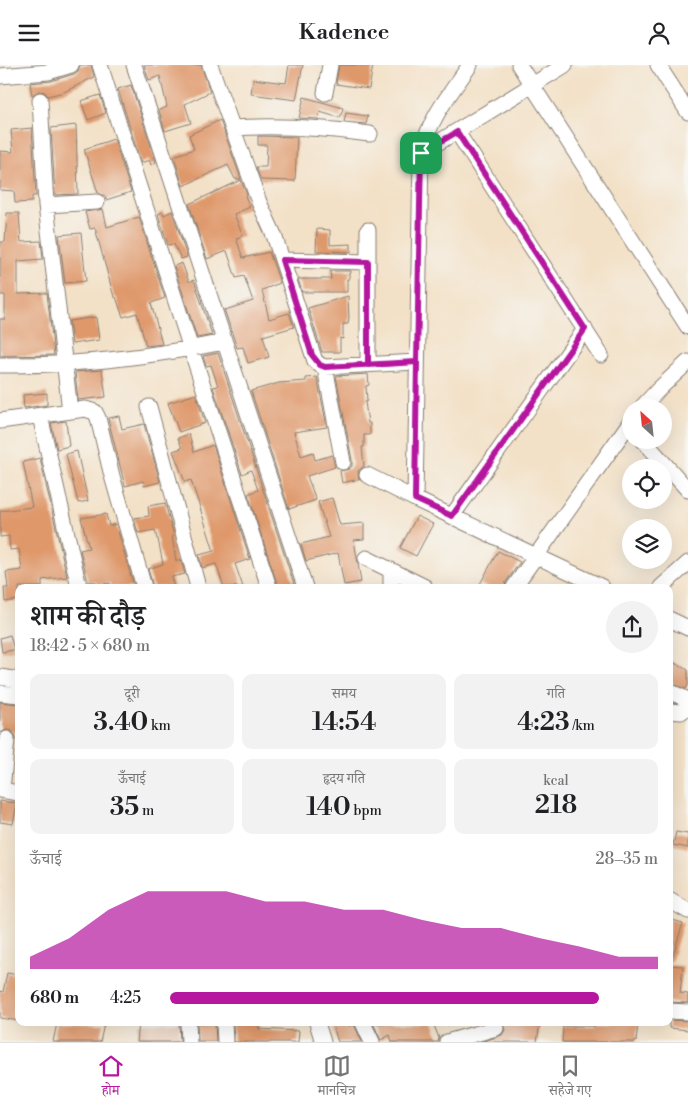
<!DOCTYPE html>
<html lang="hi">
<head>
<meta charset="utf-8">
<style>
	:root { --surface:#fff; --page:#f2f2f2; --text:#202124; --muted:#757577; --line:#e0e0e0; --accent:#b5179e }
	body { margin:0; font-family:"Libre Bodoni","Noto Serif Devanagari",serif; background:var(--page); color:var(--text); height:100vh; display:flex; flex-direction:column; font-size:19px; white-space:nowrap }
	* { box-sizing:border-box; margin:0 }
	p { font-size:16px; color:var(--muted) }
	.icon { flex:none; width:28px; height:28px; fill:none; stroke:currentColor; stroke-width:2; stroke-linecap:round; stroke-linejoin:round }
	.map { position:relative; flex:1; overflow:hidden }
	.sheet { position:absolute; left:15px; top:519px; width:658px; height:442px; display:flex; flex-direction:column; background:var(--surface); border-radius:10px; box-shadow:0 5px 20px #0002 }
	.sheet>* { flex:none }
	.needle { width:32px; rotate:333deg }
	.buttons { position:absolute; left:622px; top:334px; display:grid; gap:10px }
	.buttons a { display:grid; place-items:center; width:50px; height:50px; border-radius:50%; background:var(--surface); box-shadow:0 5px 20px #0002; font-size:25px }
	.pin { position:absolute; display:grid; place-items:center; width:42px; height:42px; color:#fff; margin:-21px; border-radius:10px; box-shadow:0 2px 8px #0006 }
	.round { display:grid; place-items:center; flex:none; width:52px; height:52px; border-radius:26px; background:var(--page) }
	.overview { display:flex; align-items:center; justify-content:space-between; height:85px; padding:0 15px }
	h1 { font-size:28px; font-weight:600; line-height:38px }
	.stats { display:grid; grid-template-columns:repeat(3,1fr); gap:8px; height:85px; padding:5px 15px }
	.stats div { display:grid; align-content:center; border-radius:10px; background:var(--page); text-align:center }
	.stats b { font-size:25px; font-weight:600 }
	.stats small { font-size:14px; font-weight:400 }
	.stats p { font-size:14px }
	.chart { height:140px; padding:10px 15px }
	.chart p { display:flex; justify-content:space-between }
	.chart svg { width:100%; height:90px; margin-top:5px; fill:var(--accent); opacity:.7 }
	ul { padding:0 15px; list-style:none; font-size:16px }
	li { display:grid; grid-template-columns:80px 60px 1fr; align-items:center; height:38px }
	li i { height:12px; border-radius:6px; background:var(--accent) }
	header { display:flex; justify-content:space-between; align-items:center; height:65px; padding:0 15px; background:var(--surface); font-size:22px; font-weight:600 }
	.menu { display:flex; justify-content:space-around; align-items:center; height:70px; border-top:1px solid var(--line); background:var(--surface); font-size:14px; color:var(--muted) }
	.menu a { display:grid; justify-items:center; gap:2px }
	.menu .selected { color:var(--accent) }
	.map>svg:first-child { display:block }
	.building { fill:#df986b }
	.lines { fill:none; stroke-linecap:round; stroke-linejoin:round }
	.minor-casing { stroke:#887e72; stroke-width:17 }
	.minor { stroke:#fff; stroke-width:15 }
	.route-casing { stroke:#fff; stroke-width:10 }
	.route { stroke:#b5179e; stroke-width:6 }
</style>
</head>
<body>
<header><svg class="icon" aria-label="menu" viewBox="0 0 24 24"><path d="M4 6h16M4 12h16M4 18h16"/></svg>Kadence<svg class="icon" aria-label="person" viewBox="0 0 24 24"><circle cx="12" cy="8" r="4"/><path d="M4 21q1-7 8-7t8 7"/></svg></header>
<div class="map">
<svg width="688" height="977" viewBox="0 0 688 977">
	<rect width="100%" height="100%" fill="#f6f6f2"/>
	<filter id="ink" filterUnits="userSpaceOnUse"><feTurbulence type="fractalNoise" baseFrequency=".02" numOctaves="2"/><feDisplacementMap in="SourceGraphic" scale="10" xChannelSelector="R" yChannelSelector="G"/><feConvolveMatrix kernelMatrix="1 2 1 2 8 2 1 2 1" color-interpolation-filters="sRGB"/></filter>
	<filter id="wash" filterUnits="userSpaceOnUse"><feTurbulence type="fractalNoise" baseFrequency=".0096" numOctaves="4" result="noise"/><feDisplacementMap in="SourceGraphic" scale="20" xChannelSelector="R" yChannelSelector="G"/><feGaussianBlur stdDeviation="1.12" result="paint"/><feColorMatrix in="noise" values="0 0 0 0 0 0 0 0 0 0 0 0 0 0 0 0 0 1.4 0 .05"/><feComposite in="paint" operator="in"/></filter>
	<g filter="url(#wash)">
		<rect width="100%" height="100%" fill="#f3e1c7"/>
		<g id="blocks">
			<path class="building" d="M80 0H91L94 12 64 27 48 31 45 27 39 26 32 30 30 18 51 16 74 9 78 6Z
				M144 0H201L210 27 185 39 191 58 165 66 159 45 167 42 160 11 149 15Z
				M289 0H303L296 35 251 29 253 14 286 18Z
				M339 0H373L369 24 336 19Z
				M131 20 156 97 151 100 149 95 141 98 118 24Z
				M100 30 106 48 88 55 81 36Z
				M304 32 343 43 340 53 320 47 318 54 299 53Z
				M346 48 368 51 366 59 344 57Z
				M220 55 241 114H235L228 100 183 121 174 91 194 84 189 70Z
				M76 60 78 129 55 130 51 63Z
				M32 63 36 131H32V137L15 138 14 126 0 125V86L13 87 11 65Z
				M258 71 297 72 295 116 261 115 256 102H266L267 80H258Z
				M114 74 131 127 106 135 105 131 98 128 84 84Z
				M241 115 247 130 245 131 250 142 234 149 243 171 236 173 243 193 269 187 280 218 262 225 269 254 289 248 294 262 263 271 269 292 248 298 243 282 237 283 224 244 225 245 253 236 244 211 236 213 227 186 207 194 189 139Z
				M103 144 107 162 139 152 165 233 151 238 162 279 146 281 137 248 123 252 116 232H114L95 163 90 164 85 147Z
				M172 146 187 192 181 194 174 179 168 180 158 149 163 147 164 150Z
				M7 148H19L21 177 41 176 43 194 18 196V229L47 228 54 290 0 291V254H5V230H0V177H5Z
				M317 164 330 165V180L351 179V187L316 186Z
				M81 168 86 216 65 218 59 170Z
				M182 198 189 217 194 215 212 270 197 273 174 201Z
				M330 206H351V208H349V214H347V227H302L298 214H331Z
				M348 231 349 253 348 259H343V274L340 273V287H322L308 243Z
				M96 252 99 275 72 279 69 256Z
				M218 288 295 522H278L248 429 258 425 251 405 242 409 213 322 218 321 211 300 206 301 203 291Z
				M102 305 106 332 78 335 75 307Z
				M368 309 369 320 366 321 367 336 365 337 368 358H370V370H364V382H362L364 401 358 406 359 414 342 418 340 406 349 404 352 401V395L336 311Z
				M317 312 327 362 294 367 301 391 313 387 315 395 332 390 335 402 307 411 316 435 289 444 251 326 279 318 306 316V313Z
				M47 328V340L24 343 23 330Z
				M196 329 205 358 179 367 168 338Z
				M119 351 122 364 144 359 160 417 144 421 143 416 125 421 108 353Z
				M66 356 69 381 57 384 51 358Z
				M189 369 194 387 213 380 250 494 235 499 243 522H224L216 499 202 503 199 490 214 486 191 415 185 417 173 386 182 383 178 373Z
				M77 386 88 436 78 438 66 389Z
				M40 393 67 512 42 515V522H19V535L5 537 4 523H8L6 507 22 505 19 484 10 485 9 471 0 472V446L32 442 23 397Z
				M332 433 340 460 364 458V474L354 475 361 517 344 520 338 488 306 496 301 479 329 472 318 437Z
				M165 438 174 471H172L176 496 181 495 185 509 171 512 174 522H153L148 504 163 499 158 474H157L155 465 138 468 134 453 149 451 148 441Z
				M106 449 109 461 116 459 134 522H110V518L97 520 96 517H88L80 485 89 483 81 453Z
				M417 451 433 459 416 491 400 483Z
				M498 486 520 497 506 517 505 522H487L480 519Z
				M10 570 14 585 2 587 0 573Z
				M669 595 688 605V620L686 624 669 617Z
				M0 637 19 639V676L16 675 15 670 12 666 7 665 0 668Z
				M0 736 17 738 13 759 0 757Z
				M676 767 688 769V783L673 780Z
				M669 854 683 858 671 897 669 896Z
				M669 900 683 901 680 928 688 929V938L669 937Z
				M7 908 19 910V956L0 953V926L3 927Z
				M669 955 688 956V965L669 963Z
				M57 958 104 959 100 977H53Z
				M139 958H179L180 977H137Z
				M197 958H215L216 976H198Z
				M233 958H259V964L299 966 298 977H234Z
				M332 958H348L349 961 354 959 362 977H338Z
				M373 958H433L439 973 438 977H392L390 970 381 975Z
				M503 958H540L537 977H481L502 970 505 965Z
				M595 958H638L636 977H562L563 961H595Z"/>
		</g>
	</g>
	<g filter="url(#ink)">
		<use href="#blocks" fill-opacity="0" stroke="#887e72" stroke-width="1"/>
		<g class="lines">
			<defs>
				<path id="minor" d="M100 0 191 284 269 522
					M134 0 305 522
					M210 0 259 137 274 170 315 296 320 300 325 302 417 297
					M519 0 688 262
					M658 0 688 47
					M0 11 48 7 71 0
					M325 28 330 0
					M40 35 46 140 70 346
					M234 63C279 60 324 63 370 69
					M457 67 601 290
					M421 88C429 54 450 29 470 0
					M46 140 97 137
					M368 165V299
					M282 195 368 197
					M0 300C75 301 150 292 224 277
					M325 302 343 397
					M149 342 198 522
					M642 342 660 323 688 297
					M40 351 79 522
					M0 356 85 344 95 347 98 353 112 411 144 522
					M643 375 688 425
					M367 410 415 434 602 522
					M415 434 421 88 565 0
					M452 451 585 264
					M366 493 425 522
					M391 522V505
					M514 522 631 356
					M661 522 688 498
					M669 554 688 563
					M0 612 19 615
					M669 626 688 635
					M0 628 19 630
					M669 646 681 647 685 644 688 638
					M0 725 19 728
					M2 725 7 674
					M669 835 688 846
					M669 946 688 947
					M188 958 189 977
					M224 958 225 977
					M317 958 323 977
					M363 958 372 977
					M447 977 496 963"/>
			</defs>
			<use href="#minor" class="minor-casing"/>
			<use href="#minor" class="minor"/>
		</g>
	</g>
	<g class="lines" filter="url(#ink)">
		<defs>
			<path id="route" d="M421 88 417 297 325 302 320 300 312 290 282 195 368 197V300L417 297 415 434 452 451 585 264 457 67 421 88"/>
		</defs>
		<use href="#route" class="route-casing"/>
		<use href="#route" class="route"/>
	</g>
</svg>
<div class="buttons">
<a><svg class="needle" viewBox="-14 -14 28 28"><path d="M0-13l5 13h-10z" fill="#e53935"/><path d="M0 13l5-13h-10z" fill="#757577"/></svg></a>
<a><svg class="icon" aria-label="locate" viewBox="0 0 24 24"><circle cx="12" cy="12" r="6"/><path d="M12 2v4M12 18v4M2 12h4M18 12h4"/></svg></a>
<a><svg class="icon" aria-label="layers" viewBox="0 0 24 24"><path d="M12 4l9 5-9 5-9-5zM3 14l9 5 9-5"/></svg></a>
</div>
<div class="pin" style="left:421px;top:88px;background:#1e9e55"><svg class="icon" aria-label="arrive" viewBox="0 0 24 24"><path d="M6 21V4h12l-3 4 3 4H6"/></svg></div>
<section class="sheet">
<div class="overview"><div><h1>शाम की दौड़</h1><p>18:42 · 5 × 680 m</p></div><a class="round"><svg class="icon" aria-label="share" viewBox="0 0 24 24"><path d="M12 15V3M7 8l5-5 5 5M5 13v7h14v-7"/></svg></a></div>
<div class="stats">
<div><p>दूरी</p><b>3.40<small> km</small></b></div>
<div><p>समय</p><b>14:54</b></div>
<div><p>गति</p><b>4:23<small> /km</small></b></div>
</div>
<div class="stats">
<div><p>ऊँचाई</p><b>35<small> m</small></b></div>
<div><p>हृदय गति</p><b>140<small> bpm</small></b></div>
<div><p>kcal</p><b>218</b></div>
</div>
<div class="chart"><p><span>ऊँचाई</span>28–35 m</p>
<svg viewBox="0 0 160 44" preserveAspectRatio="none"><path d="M0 44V38L10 29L20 15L30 6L40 6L50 6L60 11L70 11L80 15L90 15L100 20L110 24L120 24L130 29L140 33L150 38L160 38V44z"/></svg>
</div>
<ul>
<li><b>680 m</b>4:25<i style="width:88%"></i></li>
</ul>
</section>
</div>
<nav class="menu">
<a class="selected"><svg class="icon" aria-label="home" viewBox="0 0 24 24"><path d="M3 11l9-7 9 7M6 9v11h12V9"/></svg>होम</a>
<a><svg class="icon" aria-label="map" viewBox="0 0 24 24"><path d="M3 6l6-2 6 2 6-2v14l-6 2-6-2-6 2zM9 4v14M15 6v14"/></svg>मानचित्र</a>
<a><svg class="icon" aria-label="saved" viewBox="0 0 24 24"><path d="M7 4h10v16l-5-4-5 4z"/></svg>सहेजे गए</a>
</nav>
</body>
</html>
